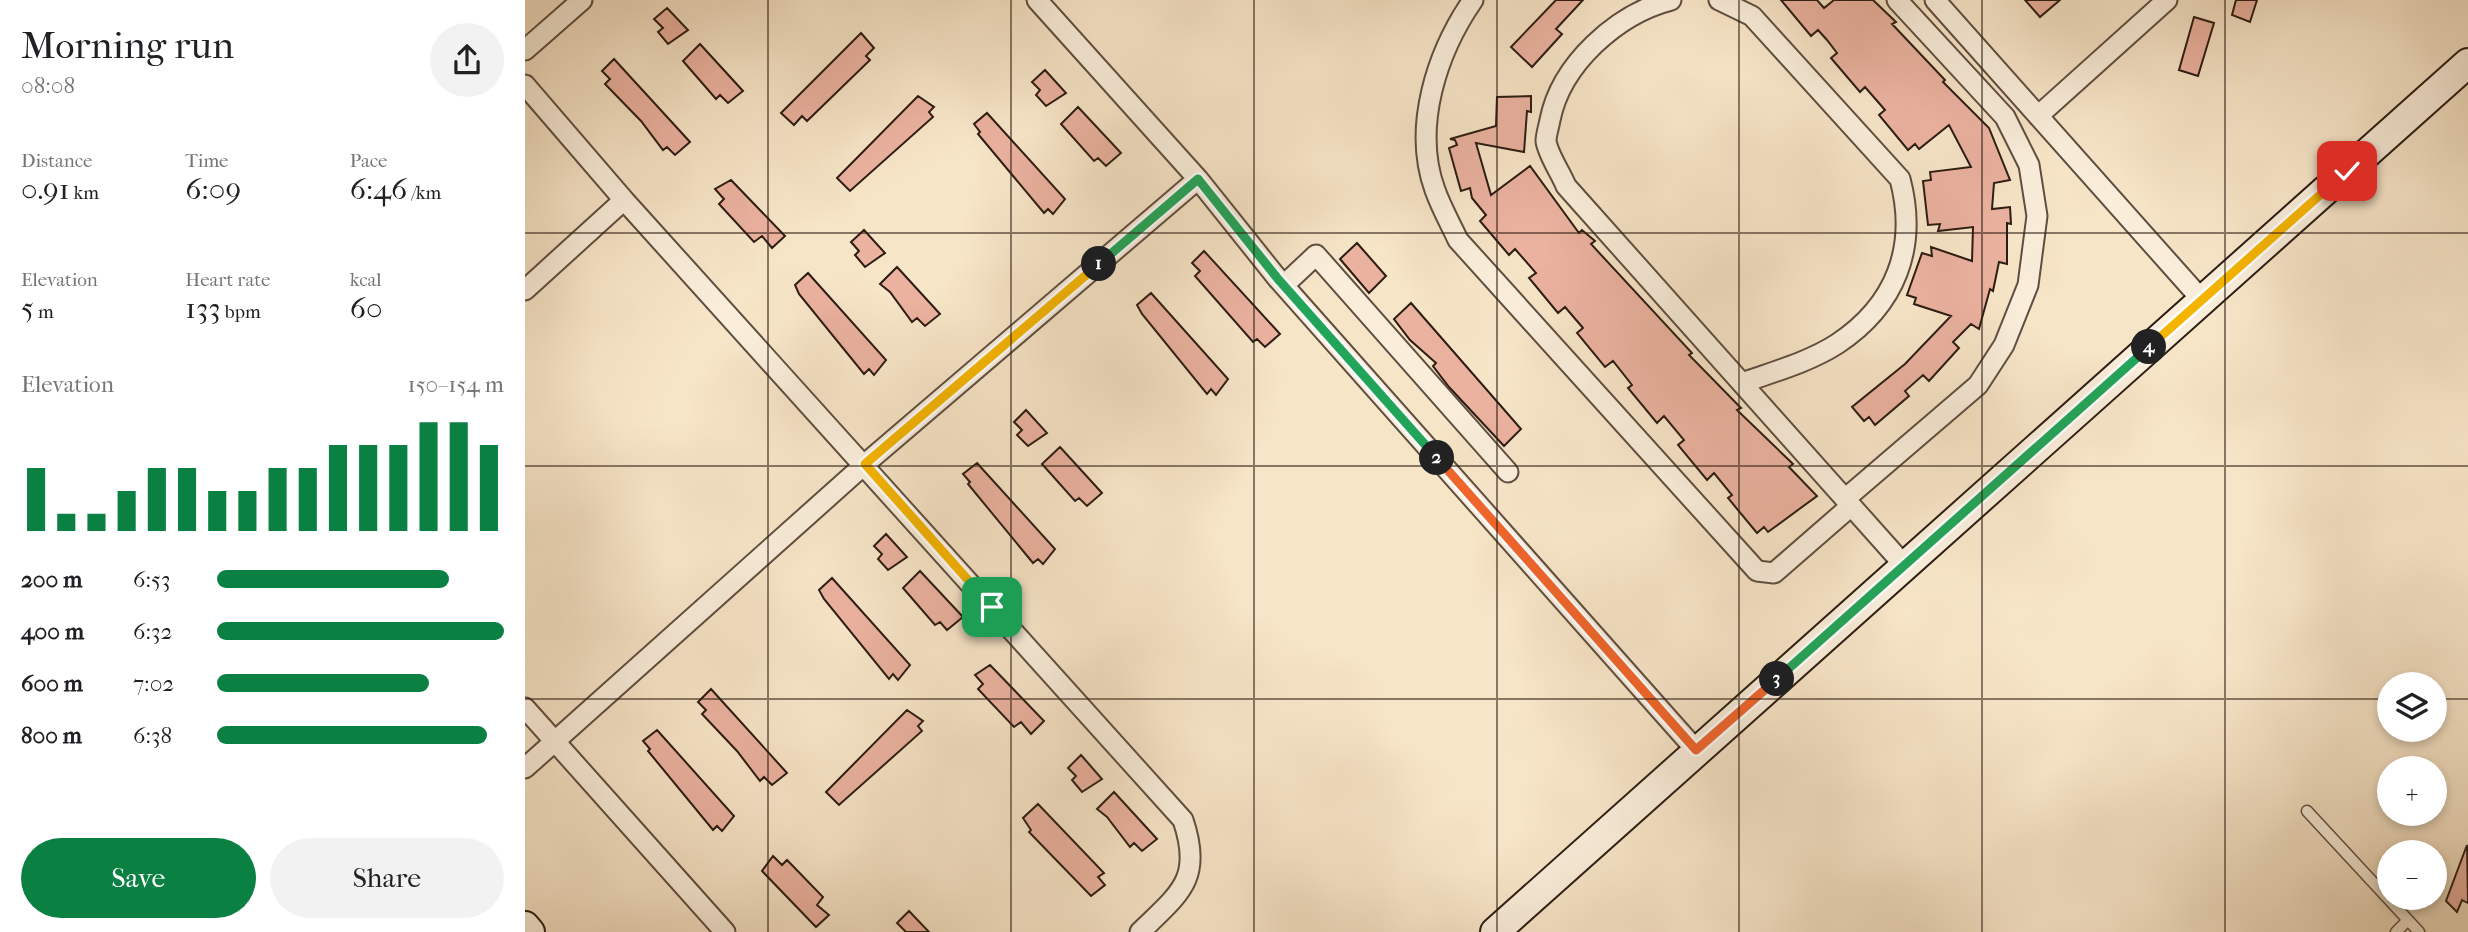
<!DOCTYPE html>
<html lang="en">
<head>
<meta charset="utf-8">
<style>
	:root { --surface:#fff; --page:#f2f2f2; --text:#202124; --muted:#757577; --accent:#0b8043 }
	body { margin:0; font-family:"IM FELL French Canon",serif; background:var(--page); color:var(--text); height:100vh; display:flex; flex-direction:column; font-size:26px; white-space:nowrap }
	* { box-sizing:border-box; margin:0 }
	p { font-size:23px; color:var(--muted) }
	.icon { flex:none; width:38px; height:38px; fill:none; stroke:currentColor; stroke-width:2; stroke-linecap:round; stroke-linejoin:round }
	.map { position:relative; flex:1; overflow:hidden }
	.details { display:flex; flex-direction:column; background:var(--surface); width:525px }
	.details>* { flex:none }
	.fabs { position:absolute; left:1852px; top:672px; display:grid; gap:14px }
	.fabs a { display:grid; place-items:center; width:70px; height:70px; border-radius:50%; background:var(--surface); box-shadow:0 4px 10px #0003; font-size:35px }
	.pin { position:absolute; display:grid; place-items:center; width:60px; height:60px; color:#fff; margin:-30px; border-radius:14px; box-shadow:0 4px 10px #0006 }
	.km { position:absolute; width:35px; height:35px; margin:-18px; border-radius:50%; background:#222; color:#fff; font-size:19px; line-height:35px; text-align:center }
	.round { display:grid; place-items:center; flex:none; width:74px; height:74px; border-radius:37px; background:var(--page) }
	.summary { display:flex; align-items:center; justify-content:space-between; height:119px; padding:0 21px }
	h1 { font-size:38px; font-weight:600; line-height:52px }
	.stats { display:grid; grid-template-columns:repeat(3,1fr); gap:10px; height:119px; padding:7px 21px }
	.stats div { display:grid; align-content:center }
	.stats b { font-size:30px; font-weight:600 }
	.stats small { font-size:19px; font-weight:400 }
	.stats p { font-size:19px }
	.chart { height:196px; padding:14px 21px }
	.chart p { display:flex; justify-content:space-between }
	.chart svg { width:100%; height:126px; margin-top:7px; stroke:var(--accent); stroke-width:6 }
	.cta { display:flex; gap:14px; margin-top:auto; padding:14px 21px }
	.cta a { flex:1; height:80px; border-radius:42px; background:var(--accent); color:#fff; font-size:28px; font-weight:600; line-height:80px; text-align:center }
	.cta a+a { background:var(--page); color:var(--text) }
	ul { padding:0 21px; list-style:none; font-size:23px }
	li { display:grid; grid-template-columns:112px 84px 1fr; align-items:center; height:52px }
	li i { height:18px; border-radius:9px; background:var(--accent) }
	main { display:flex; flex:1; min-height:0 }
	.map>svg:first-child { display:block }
	.building { fill:#ebb2a0; stroke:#2c1c12; stroke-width:2 }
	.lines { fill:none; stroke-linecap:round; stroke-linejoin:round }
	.lane-casing { stroke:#5f4e40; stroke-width:13 }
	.street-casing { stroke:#5f4e40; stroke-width:23 }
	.secondary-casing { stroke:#2c1c12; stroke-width:32 }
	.lane { stroke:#faeedb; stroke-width:10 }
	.street { stroke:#faeedb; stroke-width:19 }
	.secondary { stroke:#faeedb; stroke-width:28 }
	.split-1-casing { stroke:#fff; stroke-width:14 }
	.split-2-casing { stroke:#fff; stroke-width:14 }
	.split-3-casing { stroke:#fff; stroke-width:14 }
	.split-4-casing { stroke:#fff; stroke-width:14 }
	.split-5-casing { stroke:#fff; stroke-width:14 }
	.split-1 { stroke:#f5b400; stroke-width:9 }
	.split-2 { stroke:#22a559; stroke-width:9 }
	.split-3 { stroke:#f0652b; stroke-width:9 }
	.split-4 { stroke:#22a559; stroke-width:9 }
	.split-5 { stroke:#f5b400; stroke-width:9 }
	.grid { fill:none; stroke:#2c1c12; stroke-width:2; stroke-opacity:0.55 }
</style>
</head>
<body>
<main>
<section class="details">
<div class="summary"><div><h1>Morning run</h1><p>08:08</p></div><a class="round"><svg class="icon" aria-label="share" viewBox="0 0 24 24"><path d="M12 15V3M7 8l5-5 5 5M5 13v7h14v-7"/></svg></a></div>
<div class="stats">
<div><p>Distance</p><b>0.91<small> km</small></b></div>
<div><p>Time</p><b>6:09</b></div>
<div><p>Pace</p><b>6:46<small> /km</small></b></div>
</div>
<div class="stats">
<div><p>Elevation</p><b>5<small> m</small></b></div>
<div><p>Heart rate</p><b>133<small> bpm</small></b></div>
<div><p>kcal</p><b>60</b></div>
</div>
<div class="chart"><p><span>Elevation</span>150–154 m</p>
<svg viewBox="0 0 160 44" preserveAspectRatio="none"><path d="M5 44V22M15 44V38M25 44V38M35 44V30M45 44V22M55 44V22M65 44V30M75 44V30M85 44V22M95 44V22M105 44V14M115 44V14M125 44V14M135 44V6M145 44V6M155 44V14"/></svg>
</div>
<ul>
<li><b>200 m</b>6:53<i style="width:81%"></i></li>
<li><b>400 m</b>6:32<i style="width:100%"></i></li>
<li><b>600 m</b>7:02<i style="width:74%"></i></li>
<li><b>800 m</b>6:38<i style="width:94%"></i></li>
</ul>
<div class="cta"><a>Save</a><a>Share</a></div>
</section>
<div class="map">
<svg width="1943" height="932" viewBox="0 0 1943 932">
	<rect width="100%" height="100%" fill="#f7e5c8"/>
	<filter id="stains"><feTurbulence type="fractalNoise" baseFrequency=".00286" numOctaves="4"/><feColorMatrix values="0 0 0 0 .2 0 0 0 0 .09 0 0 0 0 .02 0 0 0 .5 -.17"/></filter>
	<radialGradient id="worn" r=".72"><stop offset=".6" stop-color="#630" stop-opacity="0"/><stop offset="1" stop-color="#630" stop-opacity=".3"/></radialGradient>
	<path class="building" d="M1031 0H1058L1031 29 1037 34 1007 67 986 47Z
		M1256 0H1292L1299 8 1309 0H1348L1371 22 1367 24 1420 80 1418 82 1464 128 1485 180 1469 183 1467 209 1485 207 1486 224 1482 223V264L1474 262 1468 291 1465 289 1454 329 1446 324 1428 342 1434 348 1404 381 1398 375 1380 391 1384 396 1350 425 1344 417 1339 421 1327 407 1380 364 1426 316 1389 304 1391 298 1382 295 1397 253 1407 256 1406 247 1447 261 1448 227 1413 231 1415 224 1403 225 1398 181 1406 180 1405 172 1446 167 1424 125 1394 149 1390 144 1383 150 1354 115 1360 110 1340 87 1335 92 1306 58 1312 53 1302 40 1293 30 1286 36Z
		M1500 0H1535L1515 17Z
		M1711 0H1732L1725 22 1707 15Z
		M142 8 163 30 143 44 133 32 138 28 129 19Z
		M1669 17 1689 23 1673 76 1654 70Z
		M336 33 349 48 341 56 345 60 282 121 277 116 269 125 256 113Z
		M175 44 218 91 203 103 195 95 191 99 158 61Z
		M89 59 165 142 150 155 142 147 138 150 116 121 80 84 85 79 77 71Z
		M520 70 541 93 521 106 511 95 515 90 507 82Z
		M393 96 409 107 404 112 408 117 325 191 312 178Z
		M1006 96V112L1002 111 999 152 951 143 966 195 1005 166 1054 233 1057 230 1070 241 1066 244 1167 353 1164 355 1216 408 1212 410 1268 464 1264 467 1292 496 1243 532 1239 527 1232 533 1203 498 1207 495 1189 473 1182 480 1153 445 1159 440 1139 416 1132 423 1103 388 1107 385 1088 361 1080 367 1052 333 1058 328 1040 307 1033 313 1004 278 1011 273 990 249 984 255 955 221 961 215 947 198 945 188 936 191 924 148 932 145 930 140 925 139 971 126 972 97Z
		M553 107 596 153 581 166 573 158 569 161 536 124Z
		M462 113 540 199 528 214 523 209 519 213 453 134 455 132 449 124Z
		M206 180 260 236 247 248 237 236 229 242 194 204 199 199 190 189Z
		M339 230 360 253 340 267 330 255 334 251 326 242Z
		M832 243 861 276 844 293 815 259Z
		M679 251 755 334 740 347 732 339 728 342 670 276 675 271 667 263Z
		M372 267 415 314 400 326 392 318 387 322 365 292 355 284Z
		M283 273 361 360 349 375 344 369 339 374 274 294 270 285Z
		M626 293 703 379 691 395 686 389 682 394 617 314 612 305Z
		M886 303 996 429 979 446 924 387 908 366 911 363 885 340 869 319Z
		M501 410 522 433 503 446 492 435 497 430 489 422Z
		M535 447 577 493 562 506 554 498 550 501 517 464Z
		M452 463 530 549 518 564 513 559 508 563 443 484 445 482 438 474Z
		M361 534 382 557 363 570 353 559 357 554 349 546Z
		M395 571 438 617 422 630 415 622 410 625 378 588Z
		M307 578 385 665 373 680 368 674 364 679 299 599 294 590Z
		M465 665 519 721 506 734 496 722 489 727 453 689 458 684 450 675Z
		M186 689 262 773 247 785 239 777 235 781 212 751 177 714 181 710 173 702Z
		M382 710 398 721 393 726 397 731 314 805 301 792Z
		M132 730 209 816 197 831 192 826 188 830 123 751 125 749 118 741Z
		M556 755 577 779 557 792 547 780 551 776 543 768Z
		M589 792 632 839 617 851 609 843 605 847 582 817 572 809Z
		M513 804 579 873 573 877 580 885 566 896 504 832 506 830 498 818Z
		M1942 845 1943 903 1937 900 1932 912 1921 901Z
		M248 856 257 865 262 860 298 897 292 905 304 915 291 927 237 871Z
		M384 911 404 932H381L372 923Z"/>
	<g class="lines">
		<defs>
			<path id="lane" d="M1782 811 1894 932
				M1871 932 1883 920"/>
			<path id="street" d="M512 0 673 179 753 279 1171 750
				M948 0C912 52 887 127 910 190 916 207 925 223 933 240L1232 571 1249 573 1326 506
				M1146 0C1092 14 1036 64 1025 120 1024 126 1021 135 1021 141 1023 155 1036 173 1041 186L1379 565
				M1194 0 1227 16 1375 179C1393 247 1371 305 1312 344 1284 362 1248 372 1217 383
				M1410 0 1677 300
				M0 50 57 0
				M0 85 99 200 658 820C678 879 655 893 615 932
				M1513 116 1642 0
				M759 285 791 255 983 472
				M0 290 99 200
				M1320 499 1453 385 1479 345 1503 285 1512 216 1504 165 1480 117 1372 0
				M0 708 200 932
				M0 768 340 464 673 179"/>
			<path id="secondary" d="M0 926 5 932
				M970 932 1943 63"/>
		</defs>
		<use href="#lane" class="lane-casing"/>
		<use href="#street" class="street-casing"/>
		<use href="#secondary" class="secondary-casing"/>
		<use href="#lane" class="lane"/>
		<use href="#street" class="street"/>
		<use href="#secondary" class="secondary"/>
	</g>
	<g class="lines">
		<defs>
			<path id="split-1" d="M467 607 340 464 574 264"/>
			<path id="split-2" d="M574 264 673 179 753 279 912 458"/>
			<path id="split-3" d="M912 458 1171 750 1252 679"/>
			<path id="split-4" d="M1252 679 1624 347"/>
			<path id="split-5" d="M1624 347 1822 171"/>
		</defs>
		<use href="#split-1" class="split-1-casing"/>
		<use href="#split-2" class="split-2-casing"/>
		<use href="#split-3" class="split-3-casing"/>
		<use href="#split-4" class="split-4-casing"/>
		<use href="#split-5" class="split-5-casing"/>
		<use href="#split-1" class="split-1"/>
		<use href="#split-2" class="split-2"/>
		<use href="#split-3" class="split-3"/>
		<use href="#split-4" class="split-4"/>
		<use href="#split-5" class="split-5"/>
	</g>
	<path class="grid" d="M243 0V932M486 0V932M729 0V932M972 0V932M1214 0V932M1457 0V932M1700 0V932M0 233H1943M0 466H1943M0 699H1864M1909 699H1943"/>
	<rect width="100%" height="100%" filter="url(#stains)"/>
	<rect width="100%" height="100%" fill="url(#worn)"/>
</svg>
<div class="fabs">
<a><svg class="icon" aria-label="layers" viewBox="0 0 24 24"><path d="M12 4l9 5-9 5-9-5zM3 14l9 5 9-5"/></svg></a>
<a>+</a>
<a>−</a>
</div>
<div class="pin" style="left:467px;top:607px;background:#1e9e55"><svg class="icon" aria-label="arrive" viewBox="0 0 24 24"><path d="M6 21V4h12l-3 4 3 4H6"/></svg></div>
<div class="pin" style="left:1822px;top:171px;background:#d93025"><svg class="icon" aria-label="check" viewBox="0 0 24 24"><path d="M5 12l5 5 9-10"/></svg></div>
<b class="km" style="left:574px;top:264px">1</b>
<b class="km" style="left:912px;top:458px">2</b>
<b class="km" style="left:1252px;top:679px">3</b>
<b class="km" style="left:1624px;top:347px">4</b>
</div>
</main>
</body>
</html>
